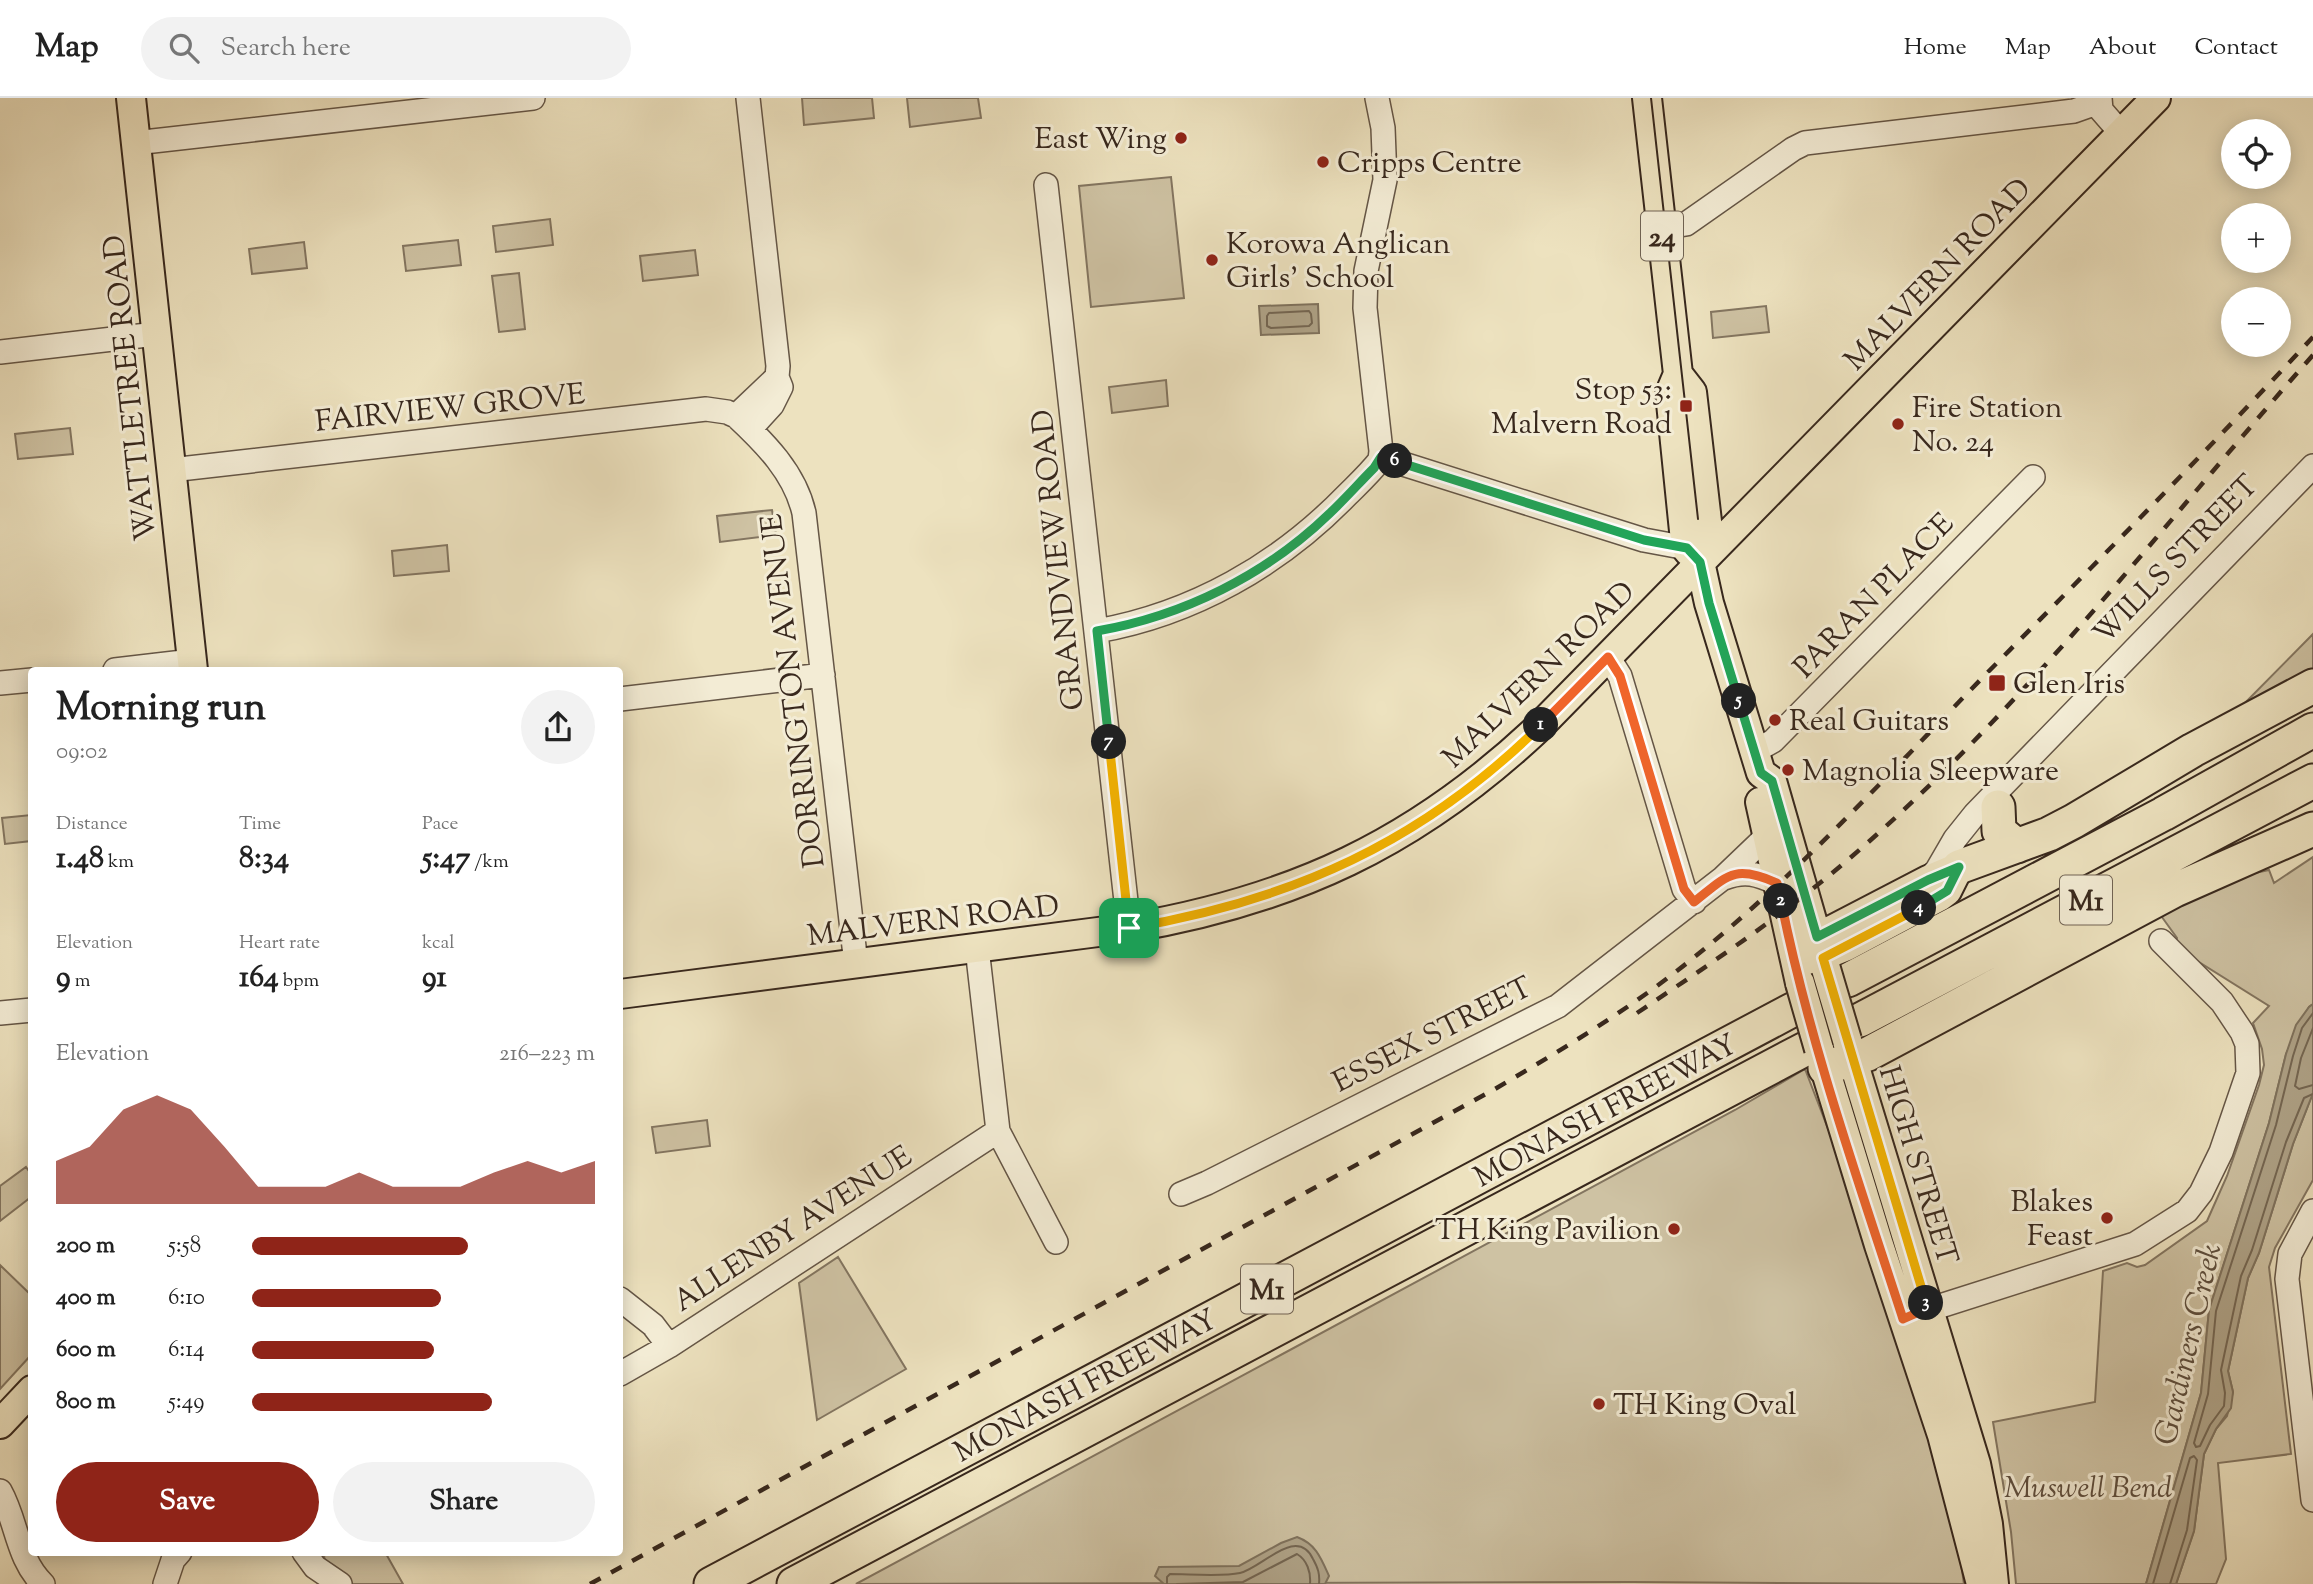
<!DOCTYPE html>
<html lang="en">
<head>
<meta charset="utf-8">
<style>
	:root { --surface:#fff; --page:#f2f2f2; --text:#222; --muted:#767676; --line:#e0e0e0; --accent:#8f2418 }
	body { margin:0; font-family:"Sorts Mill Goudy",serif; background:var(--page); color:var(--text); height:100vh; display:flex; flex-direction:column; font-size:26px; white-space:nowrap }
	* { box-sizing:border-box; margin:0 }
	p { font-size:23px; color:var(--muted) }
	.icon { flex:none; width:38px; height:38px; fill:none; stroke:currentColor; stroke-width:2; stroke-linecap:round; stroke-linejoin:round }
	.map { position:relative; flex:1; overflow:hidden }
	.details { position:absolute; left:28px; top:569px; width:595px; height:889px; display:flex; flex-direction:column; background:var(--surface); border-radius:7px; box-shadow:0 4px 18px #0003 }
	.details>* { flex:none }
	.tools { position:absolute; left:2221px; top:21px; display:grid; gap:14px }
	.tools a { display:grid; place-items:center; width:70px; height:70px; border-radius:50%; background:var(--surface); box-shadow:0 4px 18px #0003; font-size:35px }
	.pin { position:absolute; display:grid; place-items:center; width:60px; height:60px; color:#fff; margin:-30px; border-radius:14px; box-shadow:0 4px 10px #0006 }
	.km { position:absolute; width:35px; height:35px; margin:-18px; border-radius:50%; background:#222; color:#fff; font-size:19px; line-height:35px; text-align:center }
	.round { display:grid; place-items:center; flex:none; width:74px; height:74px; border-radius:37px; background:var(--page) }
	.summary { display:flex; align-items:center; justify-content:space-between; height:119px; padding:0 28px }
	h1 { font-size:38px; font-weight:700; line-height:52px }
	.stats { display:grid; grid-template-columns:repeat(3,1fr); gap:10px; height:119px; padding:7px 28px }
	.stats div { display:grid; align-content:center }
	.stats b { font-size:30px; font-weight:700 }
	.stats small { font-size:19px; font-weight:400 }
	.stats p { font-size:19px }
	.chart { height:196px; padding:14px 28px }
	.chart p { display:flex; justify-content:space-between }
	.chart svg { width:100%; height:126px; margin-top:7px; fill:var(--accent); opacity:.7 }
	.button { display:flex; gap:14px; margin-top:auto; padding:14px 28px }
	.button a { flex:1; height:80px; border-radius:42px; background:var(--accent); color:#fff; font-size:28px; font-weight:700; line-height:80px; text-align:center }
	.button a+a { background:var(--page); color:var(--text) }
	ul { padding:0 28px; list-style:none; font-size:23px }
	li { display:grid; grid-template-columns:112px 84px 1fr; align-items:center; height:52px }
	li i { height:18px; border-radius:9px; background:var(--accent) }
	header { display:flex; align-items:center; gap:42px; box-sizing:border-box; height:98px; padding:0 35px; background:var(--surface); border-bottom:2px solid var(--line) }
	header strong { font-size:33px }
	nav { display:flex; gap:38px; margin-inline-start:auto; font-size:24px }
	.search { width:490px; height:63px; background:var(--page); display:flex; align-items:center; gap:18px; box-sizing:border-box; padding:0 24px; border-radius:38px; color:var(--muted); font-size:26px }
	.map>svg:first-child { display:block }
	.green { fill:#cec2a3; stroke:#837560; stroke-width:2 }
	.water { fill:#afa388; stroke:#7f725d; stroke-width:2 }
	.lines { fill:none; stroke-linecap:round; stroke-linejoin:round }
	.shore { stroke:#746652; stroke-width:2 }
	.minor-casing { stroke:#655646; stroke-width:26 }
	.major-casing { stroke:#38281d; stroke-width:32 }
	.highway-casing { stroke:#38281d; stroke-width:37 }
	.minor { stroke:#f3ecd5; stroke-width:23 }
	.major { stroke:#ede2bf; stroke-width:28 }
	.highway { stroke:#ede2bf; stroke-width:33 }
	.tram { stroke:#38281d; stroke-width:2 }
	.rail { stroke:#38281d; stroke-width:4.5; stroke-dasharray:12 12; stroke-linecap:butt }
	.major-bridge-casing { stroke:#38281d; stroke-width:32; stroke-linecap:butt }
	.major-bridge { stroke:#ede2bf; stroke-width:28 }
	.split-1-casing { stroke:#fff; stroke-width:14 }
	.split-2-casing { stroke:#fff; stroke-width:14 }
	.split-3-casing { stroke:#fff; stroke-width:14 }
	.split-4-casing { stroke:#fff; stroke-width:14 }
	.split-5-casing { stroke:#fff; stroke-width:14 }
	.split-6-casing { stroke:#fff; stroke-width:14 }
	.split-7-casing { stroke:#fff; stroke-width:14 }
	.split-8-casing { stroke:#fff; stroke-width:14 }
	.split-1 { stroke:#f5b400; stroke-width:9 }
	.split-2 { stroke:#f0652b; stroke-width:9 }
	.split-3 { stroke:#f0652b; stroke-width:9 }
	.split-4 { stroke:#f5b400; stroke-width:9 }
	.split-5 { stroke:#22a559; stroke-width:9 }
	.split-6 { stroke:#22a559; stroke-width:9 }
	.split-7 { stroke:#22a559; stroke-width:9 }
	.split-8 { stroke:#f5b400; stroke-width:9 }
	.poi-dot { fill:#8f2418; stroke:#f3ecd5; stroke-width:2.5 }
	.labels { text-anchor:middle; stroke-width:6; stroke-linejoin:round; paint-order:stroke }
	.shield { fill:#f3ecd5; stroke:#706354; stroke-width:2 }
	.shield-label { font-size:28px; font-weight:bold; fill:#38281d }
	.poi-label { font-size:30px; fill:#38281d; stroke:#f3ecd5; text-anchor:start }
	.street-label { font-size:30px; fill:#38281d; stroke:#f3ecd5 }
	.park-label { font-size:30px; font-style:italic; fill:#5e4e3e; stroke:#f3ecd5 }
	.water-label { font-size:32px; font-style:italic; fill:#5c4d3d; stroke:#f3ecd5 }
</style>
</head>
<body>
<header>
<strong>Map</strong>
<div class="search"><svg class="icon" aria-label="search" viewBox="0 0 24 24"><circle cx="10" cy="10" r="6"/><path d="M15 15l6 6"/></svg>Search here</div>
<nav><a>Home</a><a>Map</a><a>About</a><a>Contact</a></nav>
</header>
<div class="map">
<svg width="2313" height="1486" viewBox="0 0 2313 1486">
	<rect width="100%" height="100%" fill="#ede2bf"/>
	<filter id="stains"><feTurbulence type="fractalNoise" baseFrequency=".00286" numOctaves="4"/><feColorMatrix values="0 0 0 0 .2 0 0 0 0 .09 0 0 0 0 .02 0 0 0 .5 -.17"/></filter>
	<radialGradient id="worn" r=".72"><stop offset=".6" stop-color="#630" stop-opacity="0"/><stop offset="1" stop-color="#630" stop-opacity=".3"/></radialGradient>
	<path class="green" d="M802 0H872L874 20 804 27Z
		M907 0H978L981 20 910 29Z
		M1171 79 1184 200 1091 209 1079 88Z
		M550 121 553 147 496 154 493 128Z
		M458 142 461 167 406 173 403 148Z
		M304 144 307 170 252 176 249 151Z
		M695 152 698 177 643 183 640 158Z
		M519 175 525 231 499 234 492 178Z
		M1766 208 1769 234 1713 240 1711 214Z
		M1166 282 1168 308 1112 315 1109 289Z
		M70 330 73 356 18 361 15 336Z
		M772 412 776 437 720 444 717 418Z
		M447 447 449 473 394 478 392 453Z
		M2313 536V577L2236 614Z
		M31 717V743L5 746 2 720Z
		M2313 759V906L2309 909 2286 956 2269 1025 2209 1212 2201 1295 2146 1486H2016L2011 1434 1993 1324 2095 1304 2103 1173 2127 1165 2137 1169 2145 1167 2207 1123 2227 1078 2259 987 2264 967 2262 951 2253 925 2269 908 2175 849 2177 840 2159 815 2236 779 2269 772 2274 785Z
		M1805 971 1855 1101 1953 1410 1964 1486 1632 1484 856 1486 1735 1012Z
		M2313 995V1082L2275 1150 2269 1169 2291 1356 2218 1365 2226 1461 2216 1486H2176L2194 1433 2204 1356 2216 1331 2227 1318 2233 1294 2228 1273 2248 1180 2259 1155 2293 1046Z
		M707 1022 710 1048 656 1055 652 1029Z
		M26 1069 31 1076V1099L0 1123V1088Z
		M838 1159 906 1271 817 1322 799 1185Z
		M0 1167 32 1198 31 1257 0 1291Z
		M331 1454H385L403 1486H353L325 1464 324 1458Z"/>
	<path class="water" d="M1318 206 1319 235 1261 237 1259 208Z
		M2313 906V995L2293 1046 2259 1155 2248 1180 2228 1273 2233 1294 2231 1310 2216 1331 2204 1356 2194 1433 2176 1486H2146L2201 1295 2209 1212 2269 1025 2286 956 2296 927 2309 909Z
		M1297 1439C1316 1446 1321 1460 1329 1478L1325 1486H1164L1155 1478 1159 1469 1239 1468 1281 1445Z"/>
	<g class="lines">
		<path class="shore" d="M1309 213 1311 216 1312 225 1309 228 1271 230 1267 228V218L1269 215Z
			M2313 915 2302 930 2293 958 2276 1027 2216 1213 2208 1296 2194 1345 2196 1349 2200 1348 2210 1327 2224 1308 2225 1295 2221 1272 2241 1178 2252 1152 2286 1044 2304 1000 2313 996
			M2313 930 2301 960 2295 988 2299 991 2313 987
			M1167 1486V1479L1170 1476C1189 1476 1222 1479 1240 1475 1262 1470 1297 1427 1313 1461 1318 1470 1320 1476 1319 1486
			M1177 1486 1243 1484 1297 1456C1307 1462 1311 1474 1310 1486
			M2153 1486 2190 1360 2194 1358 2197 1362 2187 1432 2170 1486"/>
		<defs>
			<path id="minor" d="M748 0 778 268 777 279 781 289 772 307 750 331
				M2100 0 2101 12 2121 35
				M135 45 533 0
				M1046 87 1129 830
				M1661 130 1686 126 1793 51 1805 45 2074 13 2091 7 2100 1
				M0 254 156 236
				M736 318 777 279
				M1381 359 1644 442 1687 450
				M171 372 706 311 727 314 736 318C765 345 795 375 804 415L856 866
				M1097 533C1193 516 1279 467 1347 397 1358 386 1370 375 1380 362L1381 353 1365 210 1366 173 1385 82 1383 30 1377 0
				M1608 559 1620 578 1684 791 1694 804
				M115 572 192 563
				M0 585 32 582
				M620 601 823 577
				M1755 653 1773 643 2033 379
				M1724 780C1745 772 1757 776 1777 785
				M1928 782 1937 772 1955 741 1975 716 2313 368
				M977 850 998 1033 1056 1144
				M0 915 32 912
				M1181 1096 1207 1085 1558 908 1723 780 1768 737
				M2313 1113 2290 1156 2287 1181 2313 1402
				M620 1201 653 1227 669 1248
				M1912 1217 2135 1146 2187 1113 2201 1095 2221 1054 2248 975 2247 946 2242 934 2222 904 2161 843
				M620 1276 669 1248 998 1033
				M0 1393C17 1423 17 1461 43 1486
				M304 1454 315 1469 340 1486
				M165 1486 173 1462 180 1454"/>
			<path id="major" d="M131 0 193 572
				M1647 0 1678 276 1692 294 1708 432 1707 446 1700 464 1709 505 1761 675 1772 683 1826 871
				M1678 276 1670 295 1684 433 1688 453 1700 464
				M1760 704 1800 885
				M1801 848 1928 782 1959 769
				M1805 865 1847 848 1939 799 1947 793 1959 769
				M620 896 1129 830C1293 802 1414 746 1536 632L2156 0
				M1847 943 1976 1366 1988 1426 1994 1486
				M1819 951 1879 1147 1942 1337 1981 1486
				M0 1326 32 1292"/>
			<path id="highway" d="M1998 709 1999 733 2017 748
				M1959 769 2049 736 2074 723 2193 652 2313 588
				M1848 882 2163 716 2313 632
				M1860 922 2313 683
				M1825 970 1868 956 2175 792 2313 731
				M711 1486 1794 911
				M794 1486 1805 951"/>
		</defs>
		<use href="#minor" class="minor-casing"/>
		<use href="#major" class="major-casing"/>
		<use href="#highway" class="highway-casing"/>
		<use href="#minor" class="minor"/>
		<use href="#major" class="major"/>
		<use href="#highway" class="highway"/>
		<path class="tram" d="M1651 0 1698 421"/>
		<path class="rail" d="M1637 915C1707 868 1778 821 1843 766 2020 616 2160 430 2313 257
			M590 1486 1495 991C1561 952 1627 913 1687 865 1797 778 1891 673 1989 573 2098 463 2207 353 2313 239"/>
		<defs>
			<path id="major-bridge" d="M1826 871 1847 942
				M1800 885 1819 951"/>
		</defs>
		<use href="#major-bridge" class="major-bridge-casing"/>
		<use href="#major-bridge" class="major-bridge"/>
	</g>
	<g class="lines">
		<defs>
			<path id="split-1" d="M1129 830C1291 803 1423 744 1541 627"/>
			<path id="split-2" d="M1541 627 1608 559 1620 578 1684 791 1694 804C1728 777 1734 766 1777 785L1781 803"/>
			<path id="split-3" d="M1781 803C1809 943 1859 1085 1903 1221L1928 1210 1926 1205"/>
			<path id="split-4" d="M1919 810 1823 860 1926 1205"/>
			<path id="split-5" d="M1739 603 1761 675 1772 683 1817 839 1928 782 1959 769 1947 793 1919 810"/>
			<path id="split-6" d="M1395 363 1644 442 1687 450 1700 464 1709 505 1739 603"/>
			<path id="split-7" d="M1109 644 1097 533C1183 518 1266 477 1329 416 1345 401 1359 385 1374 370L1381 359 1395 363"/>
			<path id="split-8" d="M1109 644 1129 830"/>
		</defs>
		<use href="#split-1" class="split-1-casing"/>
		<use href="#split-2" class="split-2-casing"/>
		<use href="#split-3" class="split-3-casing"/>
		<use href="#split-4" class="split-4-casing"/>
		<use href="#split-5" class="split-5-casing"/>
		<use href="#split-6" class="split-6-casing"/>
		<use href="#split-7" class="split-7-casing"/>
		<use href="#split-8" class="split-8-casing"/>
		<use href="#split-1" class="split-1"/>
		<use href="#split-2" class="split-2"/>
		<use href="#split-3" class="split-3"/>
		<use href="#split-4" class="split-4"/>
		<use href="#split-5" class="split-5"/>
		<use href="#split-6" class="split-6"/>
		<use href="#split-7" class="split-7"/>
		<use href="#split-8" class="split-8"/>
	</g>
	<g class="poi-dot">
		<circle cx="1181" cy="40" r="7"/>
		<circle cx="1323" cy="64" r="7"/>
		<circle cx="1212" cy="162" r="7"/>
		<rect x="1679" y="301" width="14" height="14" rx="3.5"/>
		<circle cx="1898" cy="326" r="7"/>
		<rect x="1988" y="576" width="18" height="18" rx="3.5"/>
		<circle cx="1775" cy="622" r="7"/>
		<circle cx="1788" cy="672" r="7"/>
		<circle cx="2107" cy="1120" r="7"/>
		<circle cx="1674" cy="1131" r="7"/>
		<circle cx="1599" cy="1306" r="7"/>
	</g>
	<g class="labels">
		<g class="shield">
			<rect x="1641" y="113.5" width="42" height="49" rx="5"/>
			<rect x="2060" y="777.5" width="52" height="49" rx="5"/>
			<rect x="1241" y="1166.5" width="52" height="49" rx="5"/>
		</g>
		<g class="shield-label">
			<text x="1662" y="148">24</text>
			<text x="2086" y="812">M1</text>
			<text x="1267" y="1201">M1</text>
		</g>
		<g class="poi-label">
			<text x="1167" y="50" text-anchor="end">East Wing</text>
			<text x="1337" y="74">Cripps Centre</text>
			<text x="1226" y="155">Korowa Anglican<tspan x="1226" dy="34">Girls' School</tspan></text>
			<text x="1672" y="301" text-anchor="end">Stop 53:<tspan x="1672" dy="34">Malvern Road</tspan></text>
			<text x="1912" y="319">Fire Station<tspan x="1912" dy="34">No. 24</tspan></text>
			<text x="2013" y="595">Glen Iris</text>
			<text x="1789" y="632">Real Guitars</text>
			<text x="1802" y="682">Magnolia Sleepware</text>
			<text x="2093" y="1113" text-anchor="end">Blakes<tspan x="2093" dy="34">Feast</tspan></text>
			<text x="1660" y="1141" text-anchor="end">TH King Pavilion</text>
			<text x="1613" y="1316">TH King Oval</text>
		</g>
		<g class="street-label">
			<text transform="translate(1937 176) rotate(-46)" y="10">MALVERN ROAD</text>
			<text transform="translate(129 290) rotate(-96)" y="10">WATTLETREE ROAD</text>
			<text transform="translate(450 309) rotate(-6)" y="10">FAIRVIEW GROVE</text>
			<text transform="translate(2175 461) rotate(-46)" y="10">WILLS STREET</text>
			<text transform="translate(1057 462) rotate(-96)" y="10">GRANDVIEW ROAD</text>
			<text transform="translate(1873 497) rotate(-46)" y="10">PARAN PLACE</text>
			<text transform="translate(1538 576) rotate(-44)" y="10">MALVERN ROAD</text>
			<text transform="translate(792 593) rotate(-97)" y="10">DORRINGTON AVENUE</text>
			<text transform="translate(933 822) rotate(-7)" y="10">MALVERN ROAD</text>
			<text transform="translate(1432 936) rotate(-27)" y="10">ESSEX STREET</text>
			<text transform="translate(1605 1012) rotate(-28)" y="10">MONASH FREEWAY</text>
			<text transform="translate(1919 1067) rotate(73)" y="10">HIGH STREET</text>
			<text transform="translate(792 1130) rotate(-33)" y="10">ALLENBY AVENUE</text>
			<text transform="translate(1085 1287) rotate(-28)" y="10">MONASH FREEWAY</text>
		</g>
		<g class="park-label">
			<text x="2088" y="1399">Muswell Bend</text>
		</g>
		<g class="water-label">
			<text transform="translate(2187 1246) rotate(-77)" y="11">Gardiners Creek</text>
		</g>
	</g>
	<rect width="100%" height="100%" filter="url(#stains)"/>
	<rect width="100%" height="100%" fill="url(#worn)"/>
</svg>
<div class="tools">
<a><svg class="icon" aria-label="locate" viewBox="0 0 24 24"><circle cx="12" cy="12" r="6"/><path d="M12 2v4M12 18v4M2 12h4M18 12h4"/></svg></a>
<a>+</a>
<a>−</a>
</div>
<div class="pin" style="left:1129px;top:830px;background:#1e9e55"><svg class="icon" aria-label="arrive" viewBox="0 0 24 24"><path d="M6 21V4h12l-3 4 3 4H6"/></svg></div>
<b class="km" style="left:1541px;top:627px">1</b>
<b class="km" style="left:1781px;top:803px">2</b>
<b class="km" style="left:1926px;top:1205px">3</b>
<b class="km" style="left:1919px;top:810px">4</b>
<b class="km" style="left:1739px;top:603px">5</b>
<b class="km" style="left:1395px;top:363px">6</b>
<b class="km" style="left:1109px;top:644px">7</b>
<section class="details">
<div class="summary"><div><h1>Morning run</h1><p>09:02</p></div><a class="round"><svg class="icon" aria-label="share" viewBox="0 0 24 24"><path d="M12 15V3M7 8l5-5 5 5M5 13v7h14v-7"/></svg></a></div>
<div class="stats">
<div><p>Distance</p><b>1.48<small> km</small></b></div>
<div><p>Time</p><b>8:34</b></div>
<div><p>Pace</p><b>5:47<small> /km</small></b></div>
</div>
<div class="stats">
<div><p>Elevation</p><b>9<small> m</small></b></div>
<div><p>Heart rate</p><b>164<small> bpm</small></b></div>
<div><p>kcal</p><b>91</b></div>
</div>
<div class="chart"><p><span>Elevation</span>216–223 m</p>
<svg viewBox="0 0 160 44" preserveAspectRatio="none"><path d="M0 44V29L10 24L20 11L30 6L40 11L50 24L60 38L70 38L80 38L90 33L100 38L110 38L120 38L130 33L140 29L150 33L160 29V44z"/></svg>
</div>
<ul>
<li><b>200 m</b>5:58<i style="width:63%"></i></li>
<li><b>400 m</b>6:10<i style="width:55%"></i></li>
<li><b>600 m</b>6:14<i style="width:53%"></i></li>
<li><b>800 m</b>5:49<i style="width:70%"></i></li>
</ul>
<div class="button"><a>Save</a><a>Share</a></div>
</section>
</div>
</body>
</html>
